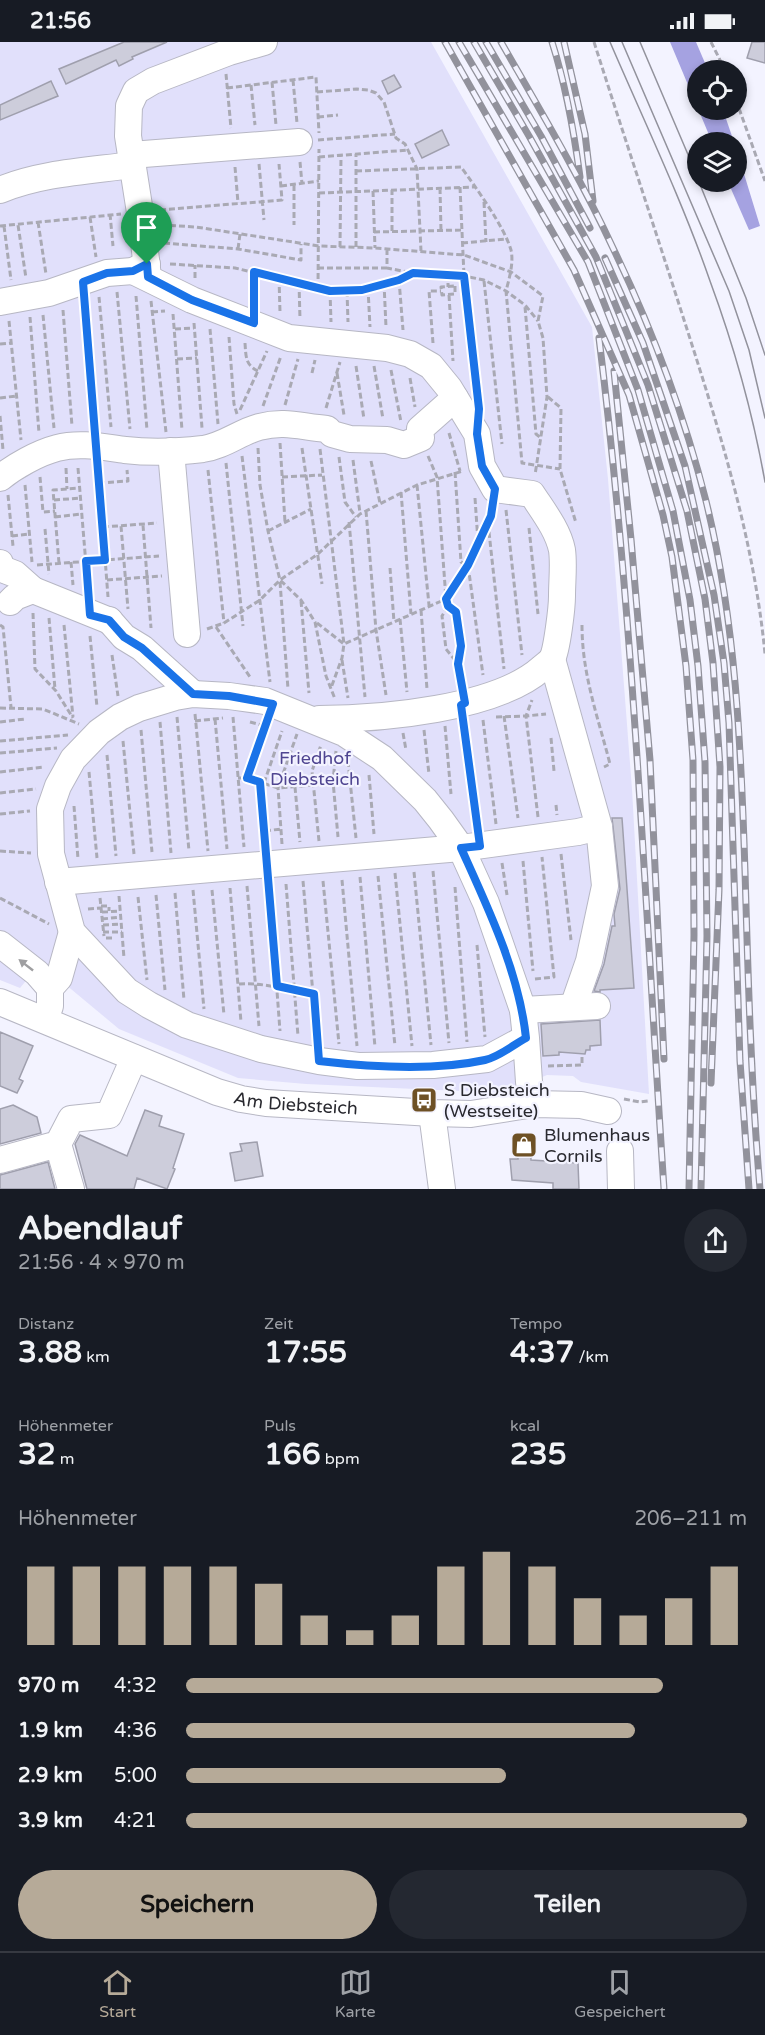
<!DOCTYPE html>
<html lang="de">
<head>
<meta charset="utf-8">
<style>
	:root { --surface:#171b24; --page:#242831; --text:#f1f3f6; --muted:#9ea1a6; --line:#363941; --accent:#b6aa98 }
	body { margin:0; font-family:"Varela Round",sans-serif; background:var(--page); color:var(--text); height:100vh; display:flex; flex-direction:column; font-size:22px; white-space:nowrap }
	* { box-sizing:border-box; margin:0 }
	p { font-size:20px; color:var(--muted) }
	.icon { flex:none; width:33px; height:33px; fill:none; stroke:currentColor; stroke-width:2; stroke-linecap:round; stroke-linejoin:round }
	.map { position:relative; height:1147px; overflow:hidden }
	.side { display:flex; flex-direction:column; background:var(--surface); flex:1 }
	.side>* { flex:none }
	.fabs { position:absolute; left:687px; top:18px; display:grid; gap:12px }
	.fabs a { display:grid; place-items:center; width:60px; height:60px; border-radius:50%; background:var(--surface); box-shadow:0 3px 9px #0003; font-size:30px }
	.pin { position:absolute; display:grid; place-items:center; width:51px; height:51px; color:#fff; margin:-62px -26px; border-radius:50% 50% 50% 0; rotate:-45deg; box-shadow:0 0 6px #0007 }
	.pin .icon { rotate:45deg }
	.round { display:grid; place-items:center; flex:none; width:63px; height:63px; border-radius:32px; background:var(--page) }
	.summary { display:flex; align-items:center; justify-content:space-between; height:102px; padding:0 18px }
	h1 { font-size:33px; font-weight:700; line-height:45px }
	.metrics { display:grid; grid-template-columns:repeat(3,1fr); gap:9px; height:102px; padding:6px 18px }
	.metrics div { display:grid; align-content:center }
	.metrics b { font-size:30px; font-weight:700 }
	.metrics small { font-size:16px; font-weight:400 }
	.metrics p { font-size:16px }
	.chart { height:168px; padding:12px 18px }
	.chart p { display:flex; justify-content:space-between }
	.chart svg { width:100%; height:108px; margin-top:6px; stroke:var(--accent); stroke-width:6 }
	.primary-button { display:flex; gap:12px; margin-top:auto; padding:12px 18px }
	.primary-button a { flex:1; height:69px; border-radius:36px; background:var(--accent); color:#111; font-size:24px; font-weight:700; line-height:69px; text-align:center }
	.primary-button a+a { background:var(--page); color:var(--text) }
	ul { padding:0 18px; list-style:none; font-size:20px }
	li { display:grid; grid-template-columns:96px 72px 1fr; align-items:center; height:45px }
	li i { height:15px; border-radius:8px; background:var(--accent) }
	.status { display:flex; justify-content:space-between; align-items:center; height:42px; padding:0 30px; background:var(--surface); direction:ltr }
	.status svg { height:16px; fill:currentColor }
	.menu { display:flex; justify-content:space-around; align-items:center; height:84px; border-top:2px solid var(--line); background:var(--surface); font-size:16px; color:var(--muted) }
	.menu a { display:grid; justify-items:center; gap:3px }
	.menu .selected { color:var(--accent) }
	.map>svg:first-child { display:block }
	.green { fill:#e1e0fb }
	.water { fill:#a5a2e1 }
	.building { fill:#cdcddb; stroke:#9f9fad; stroke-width:1.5 }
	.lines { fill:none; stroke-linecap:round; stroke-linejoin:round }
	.minor-casing { stroke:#b7b7c4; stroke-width:28 }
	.path { stroke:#a9a9b3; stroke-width:3; stroke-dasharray:6 3; stroke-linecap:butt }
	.minor { stroke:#fff; stroke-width:26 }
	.tram { stroke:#92929c; stroke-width:1.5 }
	.rail-casing { stroke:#92929c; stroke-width:7 }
	.rail { stroke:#f3f3ff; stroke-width:4.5; stroke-dasharray:14; stroke-linecap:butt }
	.oneway { fill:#9f9fa1 }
	.route-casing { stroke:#fff; stroke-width:12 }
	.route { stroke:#1a73e8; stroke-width:8 }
	.labels { text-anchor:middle; stroke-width:4.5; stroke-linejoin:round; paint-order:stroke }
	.park-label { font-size:18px; fill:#4f4591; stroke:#f3f3ff }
	.poi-label { font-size:18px; fill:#29292f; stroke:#f3f3ff; text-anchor:start }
	.street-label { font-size:18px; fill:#29292f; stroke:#f3f3ff }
</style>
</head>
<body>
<div class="status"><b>21:56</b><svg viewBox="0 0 49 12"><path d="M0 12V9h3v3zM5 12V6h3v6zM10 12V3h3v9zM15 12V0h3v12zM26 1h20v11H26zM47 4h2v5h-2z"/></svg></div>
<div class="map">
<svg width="765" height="1147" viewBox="0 0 765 1147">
	<rect width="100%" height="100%" fill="#f3f3ff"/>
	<path class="green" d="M0 0H431L592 285 608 437 632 747 649 1052 581 1040 573 1034 547 1033 503 1051 306 1042 238 1036 119 987 0 888Z
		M0 911 29 935 20 946 0 938Z"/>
	<path class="water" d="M670 0H696L708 28H698V68H723L734 100H712Z
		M737 109 760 184 749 188 728 140H736Z"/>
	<path class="building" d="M124 0H167L132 15 133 17 119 24 116 18 66 42 59 27Z
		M752 0H765V21L747 16Z
		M394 33 401 45 388 52 382 39Z
		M51 39 58 54 0 78V63Z
		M442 88 449 103 422 116 415 102Z
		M612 776H622L634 946 600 948V950L594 949 604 922 612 884H615L614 872 620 847Z
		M600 978 601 1003 590 1004V1008H586L585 1012 559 1010V1013L543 1014 541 982Z
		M0 990 33 1004 19 1037 23 1039 17 1051 0 1044Z
		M13 1063 37 1075 41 1091 0 1102V1067Z
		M145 1068 162 1074 159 1084 184 1092 173 1126 175 1127 167 1147 137 1136 134 1147H87L75 1102 80 1093 127 1114Z
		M517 1095H530L531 1118 578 1121 579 1147H553V1141L512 1138 510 1117H518Z
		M257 1100 263 1134 235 1139 230 1111 242 1109 240 1102Z
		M48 1120 55 1147H0V1133Z"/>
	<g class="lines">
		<defs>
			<g id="minor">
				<path d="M131 113 299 100"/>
				<path d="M0 148C41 131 88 129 132 123"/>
				<path d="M133 229 192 258 289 296 387 306 410 312 431 324 449 346 477 392 482 424 495 447 532 452C543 469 558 488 562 508 564 522 562 539 562 554 562 565 557 608 552 617 550 620 545 623 542 626 496 667 381 677 319 677"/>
				<path d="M148 235 142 183 128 94 129 64 136 49 153 39 229 10 264 0"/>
				<path d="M0 260 49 251 107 231 133 229 147 222"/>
				<path d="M171 409 187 592"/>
				<path d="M0 436C15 424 38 411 57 406 80 400 102 405 125 408 150 411 178 410 203 407 224 404 240 390 259 385 285 378 301 385 327 387L332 392 350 397 387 398 404 403 421 396 420 387 455 356"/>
				<path d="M0 521 2 527 15 532 33 548 110 579"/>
				<path d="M10 560 15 555 33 548"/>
				<path d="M109 578 124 595 142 606 193 652"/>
				<path d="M552 617 599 785 605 844 589 919 573 965"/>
				<path d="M58 840 461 806 578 790 599 785"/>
				<path d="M0 902 37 931 50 946V964L45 978"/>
				<path d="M50 946 59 936 72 890"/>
				<path id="s1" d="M0 960 217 1050 241 1057 266 1061 432 1071 471 1072 534 1062 581 1063 608 1069"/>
				<path d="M523 968 597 964"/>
				<path d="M526 996 487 1017 433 1023 358 1024 319 1019 261 1007 187 983 149 963 127 949 72 890 51 812 50 767 58 744 73 717 99 690 120 675 139 666 175 655 193 652 229 654 265 659 344 691 382 716 425 758 441 778 461 806 486 861 523 968 526 996 528 1025 529 1040 534 1062"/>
				<path d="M432 1071 442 1147"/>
				<path d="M58 1102 71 1147"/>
				<path d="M620 1109 621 1147"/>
				<path d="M0 1118 58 1102 71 1077 109 1073 134 1016"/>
			</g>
		</defs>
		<use href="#minor" class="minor-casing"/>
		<path class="path" d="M594 0C624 94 655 187 685 281 720 390 754 498 765 612
			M711 0 725 28
			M226 32 231 86
			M293 38 297 81
			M272 40 276 83
			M251 43 255 83
			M227 46 316 35 319 91
			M317 50 357 47 368 48 376 51 384 60 396 96 405 102 417 127 421 209
			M736 58 765 139
			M318 75 338 73
			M318 98 395 92
			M319 115 408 108
			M300 120 302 142
			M259 122 264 178
			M235 125 238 161
			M356 129 461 125C475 144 505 186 511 208 514 221 509 237 506 249L522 421 560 427
			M294 143V183
			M281 144 319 139
			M460 145 464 234 477 349
			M440 146 441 189
			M373 149 375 206
			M319 151 475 145
			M484 160 486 200
			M160 168 282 158 279 122
			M110 172 113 204
			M90 175 96 215
			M38 180 46 232
			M18 183 26 236
			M161 183 196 185 319 204 375 206 464 213 511 230 543 254 538 279 543 296 547 355 535 433
			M0 184 121 172
			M4 184 11 238
			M392 189V148
			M374 190 462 188
			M164 201 238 207 301 218V202
			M462 201 506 197
			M340 205 341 114
			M356 205V112
			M238 207 240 192
			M387 207V226L412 231
			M170 222 235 226 330 249 362 247 399 238 413 231 464 234 484 238 506 249 525 263 538 279
			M318 226H387
			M254 230V261
			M448 232V245
			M195 236V223
			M279 236 280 270
			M399 238 403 288
			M484 239 502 402
			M299 241 300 277
			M384 241 386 285
			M455 244V252L442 253 441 245Z
			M318 246 319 107
			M368 246 370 285
			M330 249 331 280
			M347 249 348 280
			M117 250 130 387
			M449 253 453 319
			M136 254 147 388
			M99 255 111 385
			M151 259 166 390
			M84 261 93 383
			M525 265 536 392 541 396
			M63 268 72 384
			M152 270 165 269
			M173 272 182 388
			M43 273 54 386
			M30 275 39 391
			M9 279 21 398
			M194 281 202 386
			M175 287 194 286
			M210 287 218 382
			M229 295 234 362 237 372
			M245 301C246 314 245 323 258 329
			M433 301 429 249H441
			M0 302 11 301
			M177 317 197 316
			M356 324 364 377
			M374 324 383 377
			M391 328 401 380
			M312 331 315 318
			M337 331 344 373
			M410 336 415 365
			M548 355 561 366 560 427 576 481
			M0 356 16 354
			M285 363 298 317
			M263 364 281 314
			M326 366 340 320
			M240 368 267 309
			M0 374 3 408
			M449 391 460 429
			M280 401 285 480
			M258 406 260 443 268 489 280 538 301 558 315 580 326 634 335 657
			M302 406 322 542
			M320 407 344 602 446 557 468 523 491 474 492 466
			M242 414 270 640
			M428 414 437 435 446 557 448 564 456 570 461 604 458 622 462 642
			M339 415 345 460 356 475
			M353 418 360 471
			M371 419 380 461
			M226 421 243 584
			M98 424 108 555
			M66 426 67 447
			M78 426 88 547
			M208 428 224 581
			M455 430 461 520 468 523 483 633
			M40 435 43 470 55 469
			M282 435 322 433
			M99 441 128 439 127 428
			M25 443 32 520
			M417 443 429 563
			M401 450 411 572
			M8 453 13 504
			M475 456 478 500
			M54 458 81 456
			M506 468 522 613
			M366 469 376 588 386 653
			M55 475 82 472
			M349 480 365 655
			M488 481 504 627
			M143 483 151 586
			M121 484 128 567
			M103 485 157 481
			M529 486 538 572
			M45 487 49 532
			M268 489 311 467
			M12 494 30 492
			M71 520 73 543
			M59 521 53 448 79 446
			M37 523 159 514
			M390 526 394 580
			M107 538 162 534
			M280 540 288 647
			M301 559 309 651
			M448 564 442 574 446 607 458 622
			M421 568 427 647
			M33 571 35 627 56 649 73 676
			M49 576 55 647
			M400 577 407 650
			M317 581 344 602 342 616 331 646
			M0 583 3 585 11 665
			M64 583 73 675
			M582 583C582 633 598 675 610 722L604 725
			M216 585 250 635
			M207 587 224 581 260 558 280 538 318 512 360 472 417 443 463 429
			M90 594 97 665
			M112 613 118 654
			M342 618 348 656
			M0 666 43 667 79 682
			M195 672 208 809
			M504 674 518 776
			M177 675 189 809
			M233 675 244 805
			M496 675 526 674 532 658
			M215 677 227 807
			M483 678 496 782
			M195 679 223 676
			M0 680 25 677
			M160 680 171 811
			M250 680 265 684
			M463 681 477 784
			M445 684 451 752
			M141 688 152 810
			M424 688 429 732
			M403 691 406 708
			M551 696 554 729
			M0 699 68 693
			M123 699 134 812
			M336 709 333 739 338 795
			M0 711 57 706
			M107 713 116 814
			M348 719 356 796
			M0 730 44 725
			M89 730 97 816
			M369 733 374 792
			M238 736H247L278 746 313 743
			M247 736 267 681
			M260 740 266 801
			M264 741 282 689
			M295 745 300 800
			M0 751 36 747
			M556 763 557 773
			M74 764 78 817
			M0 772 30 769
			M538 775 526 674 546 672
			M265 789 281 787
			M319 799 312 729 321 703
			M282 802 278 746 297 692
			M0 809 31 811
			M561 812 571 898
			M523 819 533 929
			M502 821 507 853
			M433 829 449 1001
			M414 830 431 1003
			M395 831 412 1004
			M378 834 395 1004
			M360 835 375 1005
			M342 838 357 1004
			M303 839 317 997
			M323 839 339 1002
			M286 842 298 994
			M269 843 280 989
			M247 844 259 984
			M455 845 467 1000
			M230 846 241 980
			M193 848 204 967
			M212 848 224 973
			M175 851 184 958
			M156 853 165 948
			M119 854 124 916
			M138 855 147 938
			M0 856 49 882
			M100 856 104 894
			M101 864H109V869
			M88 867 101 866
			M102 870 120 869
			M102 877 121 875
			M103 883 121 882
			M103 890H122
			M106 896H115
			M477 903 485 995
			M535 937 554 935 542 815
			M239 942C265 940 288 949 313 952
			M548 1024 582 1023V1012
			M624 1057 640 1060 648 1059"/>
		<use href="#minor" class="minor"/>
		<path class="tram" d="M610 0C644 79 682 158 710 239 734 304 753 372 765 440
			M622 0 729 249 749 308 765 376
			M640 0 698 136
			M699 140 746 256 765 313"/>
		<defs>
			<path id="rail" d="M445 0 574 228 629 353 663 473 672 515 686 624 693 718 694 893 689 1147
				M459 0 588 220 638 348 673 469 690 558 698 624 705 720 707 894 701 1147
				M474 0 529 94 596 215 648 343 687 469 705 557 713 621 720 725 719 848 711 1041
				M486 0 541 94 590 186
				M501 0C540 68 580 135 613 206 652 287 684 372 706 459 736 581 741 705 745 829 748 935 751 1041 760 1147
				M552 0C566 44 574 90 580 135
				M564 0 585 92 593 159
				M605 216 643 301 685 424 714 553 724 621 729 681 740 1019 749 1147
				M599 296C634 579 645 863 664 1147
				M614 329 631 497 650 718 664 1017"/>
		</defs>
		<use href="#rail" class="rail-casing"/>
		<use href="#rail" class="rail"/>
	</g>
	<defs><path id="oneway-solid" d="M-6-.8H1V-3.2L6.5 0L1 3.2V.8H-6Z" transform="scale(1.5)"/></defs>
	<use class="oneway" href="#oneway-solid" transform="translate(26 923) rotate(-142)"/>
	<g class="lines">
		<defs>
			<path id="route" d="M147 222 148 235 192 258 254 281V230L330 249 362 248 399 238 413 231 464 234 479 367 477 392 482 424 495 447 491 474 468 523 446 557 448 564 456 570 461 604 458 622 465 661 461 663 480 804 461 806C488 866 519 930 526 996 513 1003 499 1015 485 1018 435 1029 370 1025 319 1019L314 952 277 944 260 740 247 736 273 662 229 654 193 652 142 606 124 595 109 578 90 573 86 519 105 518 83 240 107 231 133 229Z"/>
		</defs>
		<use href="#route" class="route-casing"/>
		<use href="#route" class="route"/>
	</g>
	<defs>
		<symbol id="bus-square" viewBox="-11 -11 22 22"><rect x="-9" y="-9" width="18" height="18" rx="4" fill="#6e5125" stroke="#f3f3ff"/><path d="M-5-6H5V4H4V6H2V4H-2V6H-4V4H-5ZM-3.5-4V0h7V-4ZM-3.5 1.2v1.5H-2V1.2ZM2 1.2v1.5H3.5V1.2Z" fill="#fff"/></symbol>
		<symbol id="shop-square" viewBox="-11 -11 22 22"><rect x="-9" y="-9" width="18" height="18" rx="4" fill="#6e5125" stroke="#f3f3ff"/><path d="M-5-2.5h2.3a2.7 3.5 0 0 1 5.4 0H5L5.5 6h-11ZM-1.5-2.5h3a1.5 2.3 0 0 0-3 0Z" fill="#fff"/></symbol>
	</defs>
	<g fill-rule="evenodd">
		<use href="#bus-square" x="409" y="1043" width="30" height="30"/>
		<use href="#shop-square" x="509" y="1088" width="30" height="30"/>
	</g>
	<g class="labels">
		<g class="park-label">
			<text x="315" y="722">Friedhof<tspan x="315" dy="21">Diebsteich</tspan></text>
		</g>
		<g class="poi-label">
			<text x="444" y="1054">S Diebsteich<tspan x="444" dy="21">(Westseite)</tspan></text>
			<text x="544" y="1099">Blumenhaus<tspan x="544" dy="21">Cornils</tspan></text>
		</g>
		<g class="street-label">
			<text dy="6" stroke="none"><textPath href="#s1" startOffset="315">Am Diebsteich</textPath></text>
		</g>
	</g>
</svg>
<div class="fabs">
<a><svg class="icon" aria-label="locate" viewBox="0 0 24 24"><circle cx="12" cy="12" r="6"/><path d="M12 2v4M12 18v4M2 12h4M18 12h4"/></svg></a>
<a><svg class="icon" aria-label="layers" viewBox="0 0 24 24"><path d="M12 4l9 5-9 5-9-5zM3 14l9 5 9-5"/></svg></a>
</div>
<div class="pin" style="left:147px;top:222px;background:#1e9e55"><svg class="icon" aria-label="arrive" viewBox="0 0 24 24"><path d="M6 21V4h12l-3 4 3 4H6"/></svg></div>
</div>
<section class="side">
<div class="summary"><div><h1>Abendlauf</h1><p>21:56 · 4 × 970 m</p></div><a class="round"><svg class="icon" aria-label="share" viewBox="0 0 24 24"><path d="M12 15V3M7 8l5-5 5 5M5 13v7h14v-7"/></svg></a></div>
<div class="metrics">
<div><p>Distanz</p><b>3.88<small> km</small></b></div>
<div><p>Zeit</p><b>17:55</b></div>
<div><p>Tempo</p><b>4:37<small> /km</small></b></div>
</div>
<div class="metrics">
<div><p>Höhenmeter</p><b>32<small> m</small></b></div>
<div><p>Puls</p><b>166<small> bpm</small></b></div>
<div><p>kcal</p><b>235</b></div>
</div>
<div class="chart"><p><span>Höhenmeter</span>206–211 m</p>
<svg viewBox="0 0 160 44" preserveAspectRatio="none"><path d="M5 44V12M15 44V12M25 44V12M35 44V12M45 44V12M55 44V19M65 44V32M75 44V38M85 44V32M95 44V12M105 44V6M115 44V12M125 44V25M135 44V32M145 44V25M155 44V12"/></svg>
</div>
<ul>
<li><b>970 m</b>4:32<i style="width:85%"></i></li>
<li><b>1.9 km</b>4:36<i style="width:80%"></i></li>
<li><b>2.9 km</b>5:00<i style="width:57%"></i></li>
<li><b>3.9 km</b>4:21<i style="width:100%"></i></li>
</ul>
<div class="primary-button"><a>Speichern</a><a>Teilen</a></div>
</section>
<nav class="menu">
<a class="selected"><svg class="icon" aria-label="home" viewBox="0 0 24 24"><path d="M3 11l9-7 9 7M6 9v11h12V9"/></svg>Start</a>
<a><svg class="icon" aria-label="map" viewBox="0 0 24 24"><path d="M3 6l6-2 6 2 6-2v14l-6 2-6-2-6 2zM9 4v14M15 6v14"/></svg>Karte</a>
<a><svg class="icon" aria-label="saved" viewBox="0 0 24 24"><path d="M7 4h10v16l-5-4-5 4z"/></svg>Gespeichert</a>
</nav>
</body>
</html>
